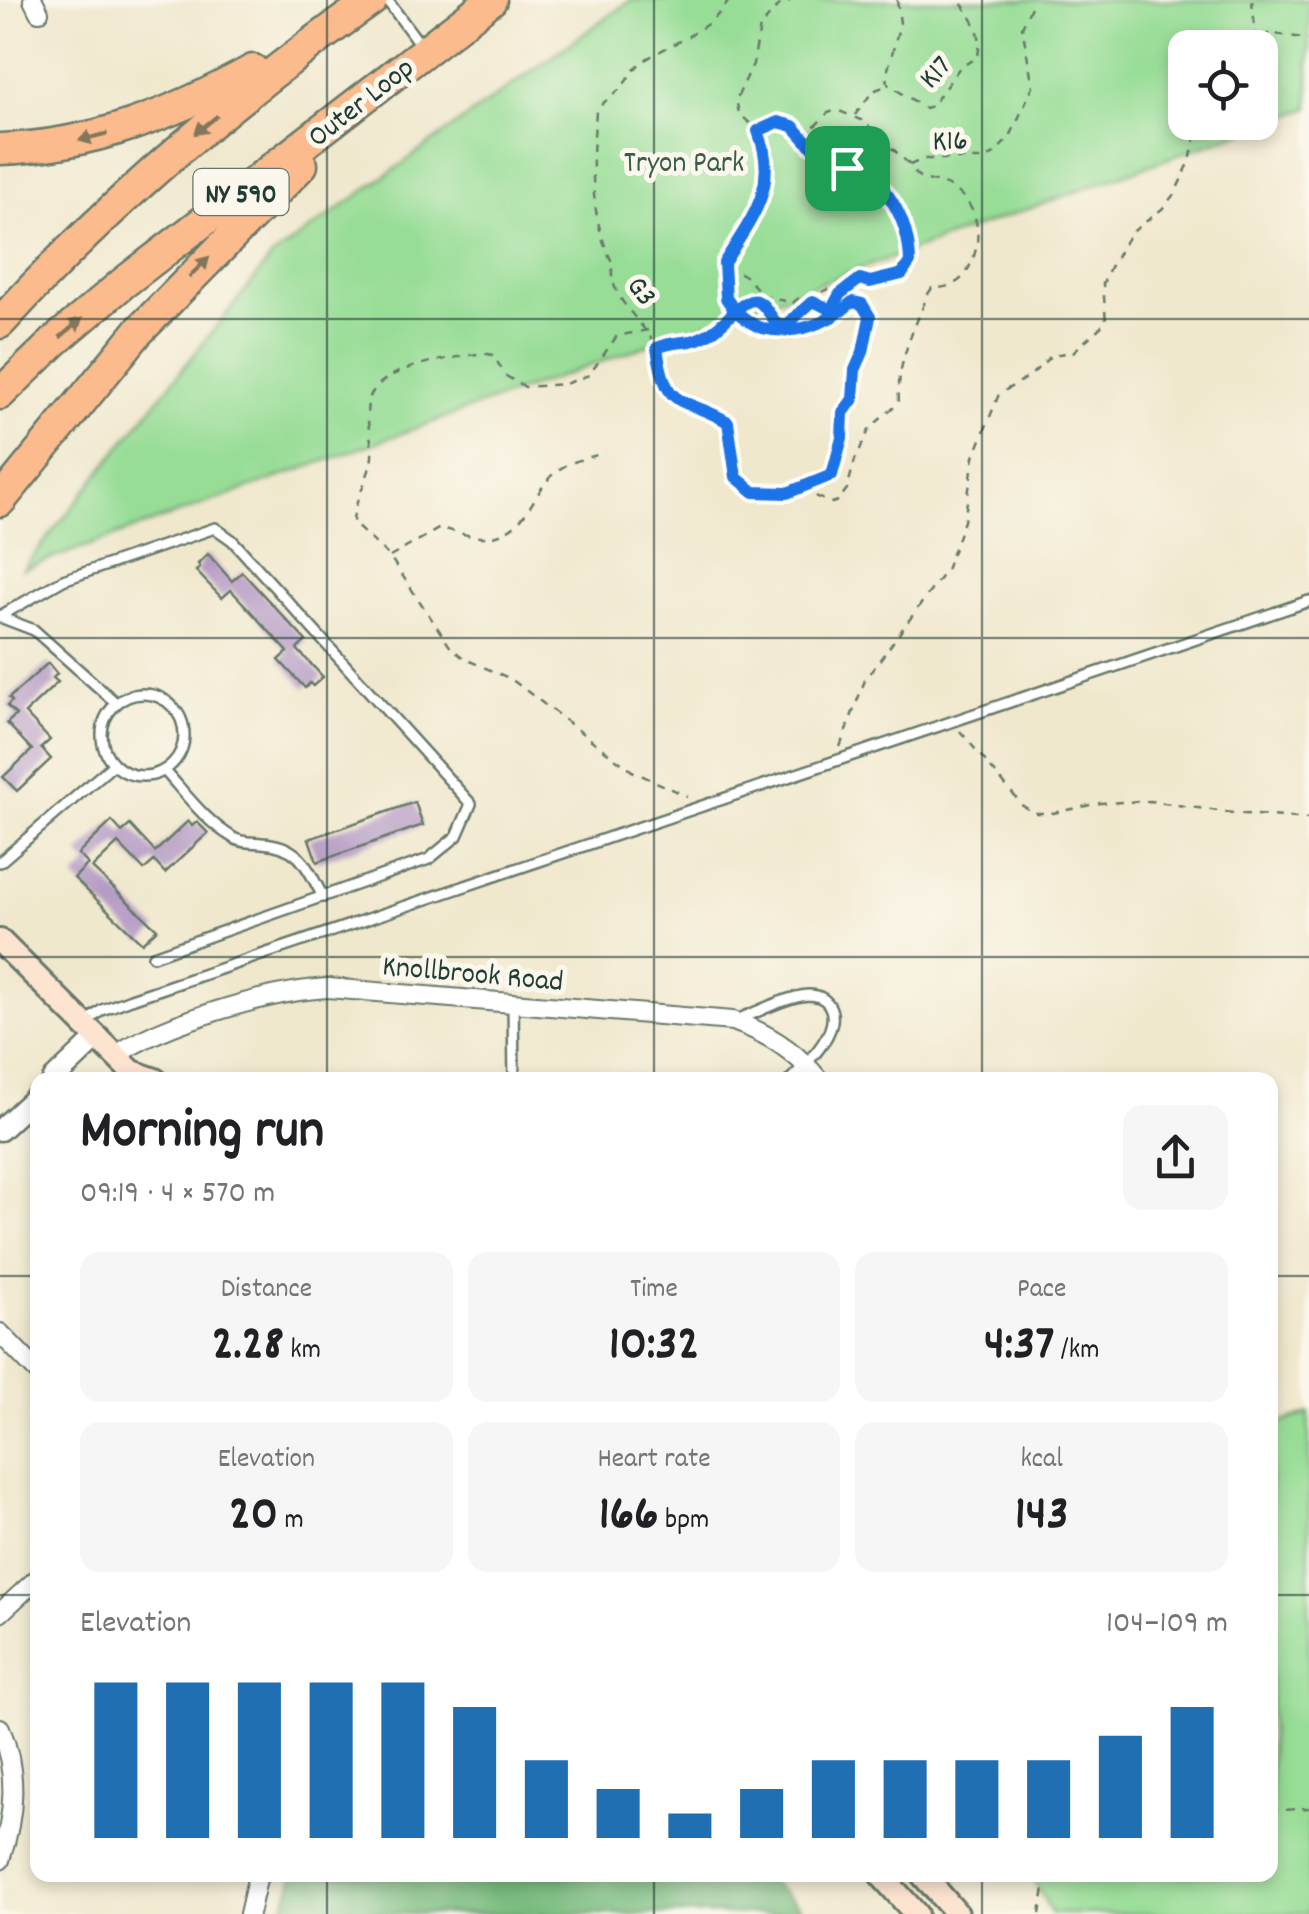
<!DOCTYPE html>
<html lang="en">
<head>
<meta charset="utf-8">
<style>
	:root { --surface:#fff; --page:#f6f6f6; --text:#202124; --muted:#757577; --accent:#1f6fb2 }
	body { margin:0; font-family:Dekko,sans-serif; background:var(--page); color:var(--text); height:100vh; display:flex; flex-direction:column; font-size:38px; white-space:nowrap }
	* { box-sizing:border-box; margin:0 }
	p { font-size:32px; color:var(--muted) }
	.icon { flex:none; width:55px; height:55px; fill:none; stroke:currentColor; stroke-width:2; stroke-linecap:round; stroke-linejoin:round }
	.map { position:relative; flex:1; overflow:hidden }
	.side { position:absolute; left:30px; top:1072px; width:1248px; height:810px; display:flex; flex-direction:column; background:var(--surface); border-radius:20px; box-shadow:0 5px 15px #0003 }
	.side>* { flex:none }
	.controls { position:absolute; left:1168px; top:30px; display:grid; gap:20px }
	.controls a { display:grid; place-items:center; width:110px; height:110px; border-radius:20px; background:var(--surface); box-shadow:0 5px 15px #0003; font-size:50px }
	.pin { position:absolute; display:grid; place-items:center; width:85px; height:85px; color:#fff; margin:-42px; border-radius:20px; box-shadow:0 5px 15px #0006 }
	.round { display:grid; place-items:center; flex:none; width:105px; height:105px; border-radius:20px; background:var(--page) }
	.headline { display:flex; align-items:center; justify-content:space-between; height:170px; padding:0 50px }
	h1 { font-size:55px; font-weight:800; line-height:75px }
	.stats { display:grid; grid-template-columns:repeat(3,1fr); gap:15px; height:170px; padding:10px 50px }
	.stats div { display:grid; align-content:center; border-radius:20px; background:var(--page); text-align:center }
	.stats b { font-size:50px; font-weight:800 }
	.stats small { font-size:28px; font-weight:400 }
	.stats p { font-size:28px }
	.chart { height:280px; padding:20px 50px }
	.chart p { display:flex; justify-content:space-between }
	.chart svg { width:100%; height:180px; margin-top:10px; stroke:var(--accent); stroke-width:6 }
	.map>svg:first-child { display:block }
	.green { fill:#97dd96; stroke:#5b8d65; stroke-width:2.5; fill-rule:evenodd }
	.forest { fill:#79bc7f; stroke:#4c7c5a; stroke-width:2.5 }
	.building { fill:#b59bc5 }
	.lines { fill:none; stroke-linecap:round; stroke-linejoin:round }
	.service-casing { stroke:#68796a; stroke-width:14 }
	.minor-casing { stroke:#68796a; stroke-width:22 }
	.tertiary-casing { stroke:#68796a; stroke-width:25 }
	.secondary-casing { stroke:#68796a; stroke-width:28 }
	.motorway-casing { stroke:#68796a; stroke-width:35 }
	.path { stroke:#68796a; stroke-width:2.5; stroke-dasharray:8 8; stroke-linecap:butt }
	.service { stroke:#fff; stroke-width:9 }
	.minor { stroke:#fff; stroke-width:18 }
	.tertiary { stroke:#fff; stroke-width:20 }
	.secondary { stroke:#fde4d1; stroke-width:22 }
	.motorway { stroke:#fbbb8d; stroke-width:30 }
	.oneway { fill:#82765c }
	.route-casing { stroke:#fff; stroke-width:20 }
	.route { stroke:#1a73e8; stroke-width:12 }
	.grid { fill:none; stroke:#1f3d34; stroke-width:2.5; stroke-opacity:0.55 }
	.labels { text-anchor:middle; stroke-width:10; stroke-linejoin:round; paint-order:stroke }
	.shield { fill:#fbf7ec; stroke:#61756b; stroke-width:2.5 }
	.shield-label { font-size:28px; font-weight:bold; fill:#1f3d34 }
	.street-label { font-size:30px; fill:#1f3d34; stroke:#fbf7ec }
	.park-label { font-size:30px; fill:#375d48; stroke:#fbf7ec }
</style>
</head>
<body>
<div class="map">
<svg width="1309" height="1914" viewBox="0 0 1309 1914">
	<rect width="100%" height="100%" fill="#fbf7ec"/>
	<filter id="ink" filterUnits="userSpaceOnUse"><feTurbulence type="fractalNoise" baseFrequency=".01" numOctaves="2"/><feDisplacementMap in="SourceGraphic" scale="20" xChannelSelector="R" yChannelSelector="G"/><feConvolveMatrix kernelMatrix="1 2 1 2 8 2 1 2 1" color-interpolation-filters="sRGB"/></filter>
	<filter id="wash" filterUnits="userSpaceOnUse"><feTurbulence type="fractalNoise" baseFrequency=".0048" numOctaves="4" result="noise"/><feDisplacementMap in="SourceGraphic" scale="40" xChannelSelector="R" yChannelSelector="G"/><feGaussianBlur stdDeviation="2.25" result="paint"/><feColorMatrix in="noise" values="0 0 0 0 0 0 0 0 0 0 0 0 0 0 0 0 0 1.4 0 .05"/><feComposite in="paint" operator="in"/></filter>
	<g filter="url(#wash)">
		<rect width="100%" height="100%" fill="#f0e8cd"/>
		<path class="green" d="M631 0H1309V108L23 569 272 257ZM1185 48H1260V122H1185Z
			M1309 1413V1914H1052L1031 1875H1270V1427Z"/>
		<path class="forest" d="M294 1875H763L807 1914H282Z"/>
		<g id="blocks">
			<path class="building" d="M208 554 232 581 242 572 306 641 297 649 323 677 313 686 310 683 305 688 279 660 288 652 231 590 222 598 196 571 200 567 198 564Z
				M48 663 57 674 53 678 58 682 25 713 50 740 41 748 51 759 17 791 3 777 32 750 7 723 16 715 7 706 12 701 9 698Z
				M415 802 423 825 317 862 309 839Z
				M112 821 122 832 130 825 155 852 188 821 192 826 197 822 208 833 165 873 154 861 144 870 118 843 92 868 157 929 142 943 74 878 88 864 78 854Z"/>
		</g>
	</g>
	<g filter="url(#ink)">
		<use href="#blocks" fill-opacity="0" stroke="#68796a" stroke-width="2.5"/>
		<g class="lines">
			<defs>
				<path id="service" d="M387 0 421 46
					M0 616 63 580 215 528 232 540 471 804 457 836 429 859 153 956
					M0 617 34 630 116 703
					M102 735a41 41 0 1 1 82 0a41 41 0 1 1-82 0Z
					M164 770C185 793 205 821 232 837 240 843 252 842 262 843 300 845 307 867 323 897
					M0 862 114 764
					M513 1003 514 1080
					M739 1019C760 1011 786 997 808 995 817 995 824 997 829 1005 844 1030 805 1065 790 1080
					M85 1023 102 1010 131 999 1309 601"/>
				<path id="minor" d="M33 0 39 12
					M115 1056C162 1023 270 991 328 988L733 1021C768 1033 796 1051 819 1080
					M0 1333 38 1372
					M0 1613 38 1578
					M0 1728C18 1772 15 1815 0 1860
					M249 1914 258 1875"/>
				<path id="tertiary" d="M53 1080 97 1038
					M0 1130 38 1095"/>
				<path id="secondary" d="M0 941 132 1072 135 1080
					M132 1072 155 1080
					M881 1875 916 1914
					M923 1875 957 1914"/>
				<path id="motorway" d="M0 149C92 146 173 114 253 70
					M0 323C112 200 237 95 372 0
					M0 394 56 340 122 284 491 0
					M0 501 138 332 302 165"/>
			</defs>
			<use href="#service" class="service-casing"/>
			<use href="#minor" class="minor-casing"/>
			<use href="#tertiary" class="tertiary-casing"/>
			<use href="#secondary" class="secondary-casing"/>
			<use href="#motorway" class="motorway-casing"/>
			<path class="path" d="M729 0C711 31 673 42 645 60 635 66 631 75 624 84 616 95 603 100 596 112 591 164 589 217 613 264 605 295 642 319 657 348 670 342 678 343 691 341 709 337 723 324 734 311
				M897 0 900 23 886 77 889 85 925 108 932 106 960 67 977 58C985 33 973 20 959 0
				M1252 0 1256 38
				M1250 48 1269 33 1309 39
				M855 115 873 91 888 85
				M759 130 778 122 793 126 804 137
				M727 300 724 263 745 235 764 186V146L758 131 739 113 736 100 753 64 760 27 778 6 791 0
				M736 310C760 289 763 307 777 323L786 325 813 301 831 311 840 293 860 279
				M648 330 617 336 589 375 565 384 525 387 506 376 493 355 483 353C452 359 376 364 368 403 365 420 373 440 372 457 369 480 353 502 353 523L390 557 451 648 465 659 511 679 632 771 687 796
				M657 348C667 414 680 394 728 422L736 477 754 493H787L832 475 842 438 843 413 855 388 853 376 863 352 869 317 867 308 852 303C824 329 775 342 744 317 737 312 730 308 728 300 727 293 729 283 730 276L736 271 745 276 764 296 793 303 801 296 815 295 848 281 858 279 870 283 902 274C925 240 893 194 863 173 850 164 813 150 804 137L828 113 837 110 863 121 910 165
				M801 490 832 503 838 501 847 489 855 460 870 428 899 403C896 362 914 330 928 294L932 288C944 289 959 284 965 274 985 245 982 203 948 186 933 179 917 183 910 165L923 159H980L993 155 1010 137 1033 86 1022 27 1034 0
				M390 557 440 528C454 531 472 538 486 537 525 534 531 496 553 474 566 462 587 458 604 453
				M960 731 1023 806 1034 813H1053L1100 803 1150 801 1232 813 1309 819
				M840 747 865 680 946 570 964 521 974 457 999 394 1030 376 1052 355 1073 352 1106 322 1103 284 1110 267 1130 234 1162 209 1175 193 1190 161 1199 122
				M1270 1811 1309 1808
				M1040 1914 1046 1875"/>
			<use href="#service" class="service"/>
			<use href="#minor" class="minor"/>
			<use href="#tertiary" class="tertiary"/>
			<use href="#secondary" class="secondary"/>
			<use href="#motorway" class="motorway"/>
		</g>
		<defs><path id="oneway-solid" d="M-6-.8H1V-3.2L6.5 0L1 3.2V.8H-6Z" transform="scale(2.5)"/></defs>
		<g class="oneway">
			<use href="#oneway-solid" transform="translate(206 125) rotate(141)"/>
			<use href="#oneway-solid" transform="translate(93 137) rotate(166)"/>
			<use href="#oneway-solid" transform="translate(199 267) rotate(-45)"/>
			<use href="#oneway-solid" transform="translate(71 328) rotate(-41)"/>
		</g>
	</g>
	<g class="lines" filter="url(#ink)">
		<defs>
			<path id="route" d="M847 168 833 155 810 145 793 126 778 122 758 131C780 187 751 219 724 263L726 298 735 311C722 324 709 337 691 341 678 343 670 342 657 348 667 414 680 394 728 422L736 477 754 492 787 493 832 475 842 438 843 413 853 399 855 370 863 352 870 317 862 304 852 302C829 324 793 336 762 328 751 325 744 317 735 311 759 289 762 305 777 324L786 325 813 301 831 310 840 294 860 279 870 282 902 274 910 262C909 224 888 176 847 168"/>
		</defs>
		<use href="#route" class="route-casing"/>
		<use href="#route" class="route"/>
	</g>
	<path class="grid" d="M327 0V1080M654 0V1080M982 0V1080M0 319H1309M0 638H1309M0 957H1309M0 1276H38M1270 1276H1309M0 1595H38M1270 1595H1309M327 1875V1914M654 1875V1914M982 1875V1914"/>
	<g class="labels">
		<rect class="shield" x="193.5" y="169" width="95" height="46" rx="8"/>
		<g class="shield-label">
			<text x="241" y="202">NY 590</text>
		</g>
		<g class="street-label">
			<text transform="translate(934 71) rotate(-48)" y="10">K17</text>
			<text transform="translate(360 101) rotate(-38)" y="10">Outer Loop</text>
			<text transform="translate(950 139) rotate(-2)" y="10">K16</text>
			<text transform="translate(643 290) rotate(53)" y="10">G3</text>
			<text transform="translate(473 972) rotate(5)" y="10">Knollbrook Road</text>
		</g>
		<g class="park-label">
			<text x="684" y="171">Tryon Park</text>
		</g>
	</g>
</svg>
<div class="controls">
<a><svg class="icon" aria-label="locate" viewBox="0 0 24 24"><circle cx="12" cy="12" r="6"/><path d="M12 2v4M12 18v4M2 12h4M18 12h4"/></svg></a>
</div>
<div class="pin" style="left:847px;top:168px;background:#1e9e55"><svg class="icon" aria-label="arrive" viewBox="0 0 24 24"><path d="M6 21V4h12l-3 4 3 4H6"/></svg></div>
<section class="side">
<div class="headline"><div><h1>Morning run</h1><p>09:19 · 4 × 570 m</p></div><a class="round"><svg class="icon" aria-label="share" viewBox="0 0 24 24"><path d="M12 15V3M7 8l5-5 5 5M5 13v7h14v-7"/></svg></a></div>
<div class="stats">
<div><p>Distance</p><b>2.28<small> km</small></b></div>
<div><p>Time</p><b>10:32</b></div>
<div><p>Pace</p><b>4:37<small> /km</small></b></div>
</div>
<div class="stats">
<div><p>Elevation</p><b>20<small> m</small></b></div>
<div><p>Heart rate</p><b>166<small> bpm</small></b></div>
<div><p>kcal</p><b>143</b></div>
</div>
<div class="chart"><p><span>Elevation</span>104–109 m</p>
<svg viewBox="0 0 160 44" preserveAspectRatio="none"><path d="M5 44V6M15 44V6M25 44V6M35 44V6M45 44V6M55 44V12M65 44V25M75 44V32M85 44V38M95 44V32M105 44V25M115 44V25M125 44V25M135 44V25M145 44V19M155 44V12"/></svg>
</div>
</section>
</div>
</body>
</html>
